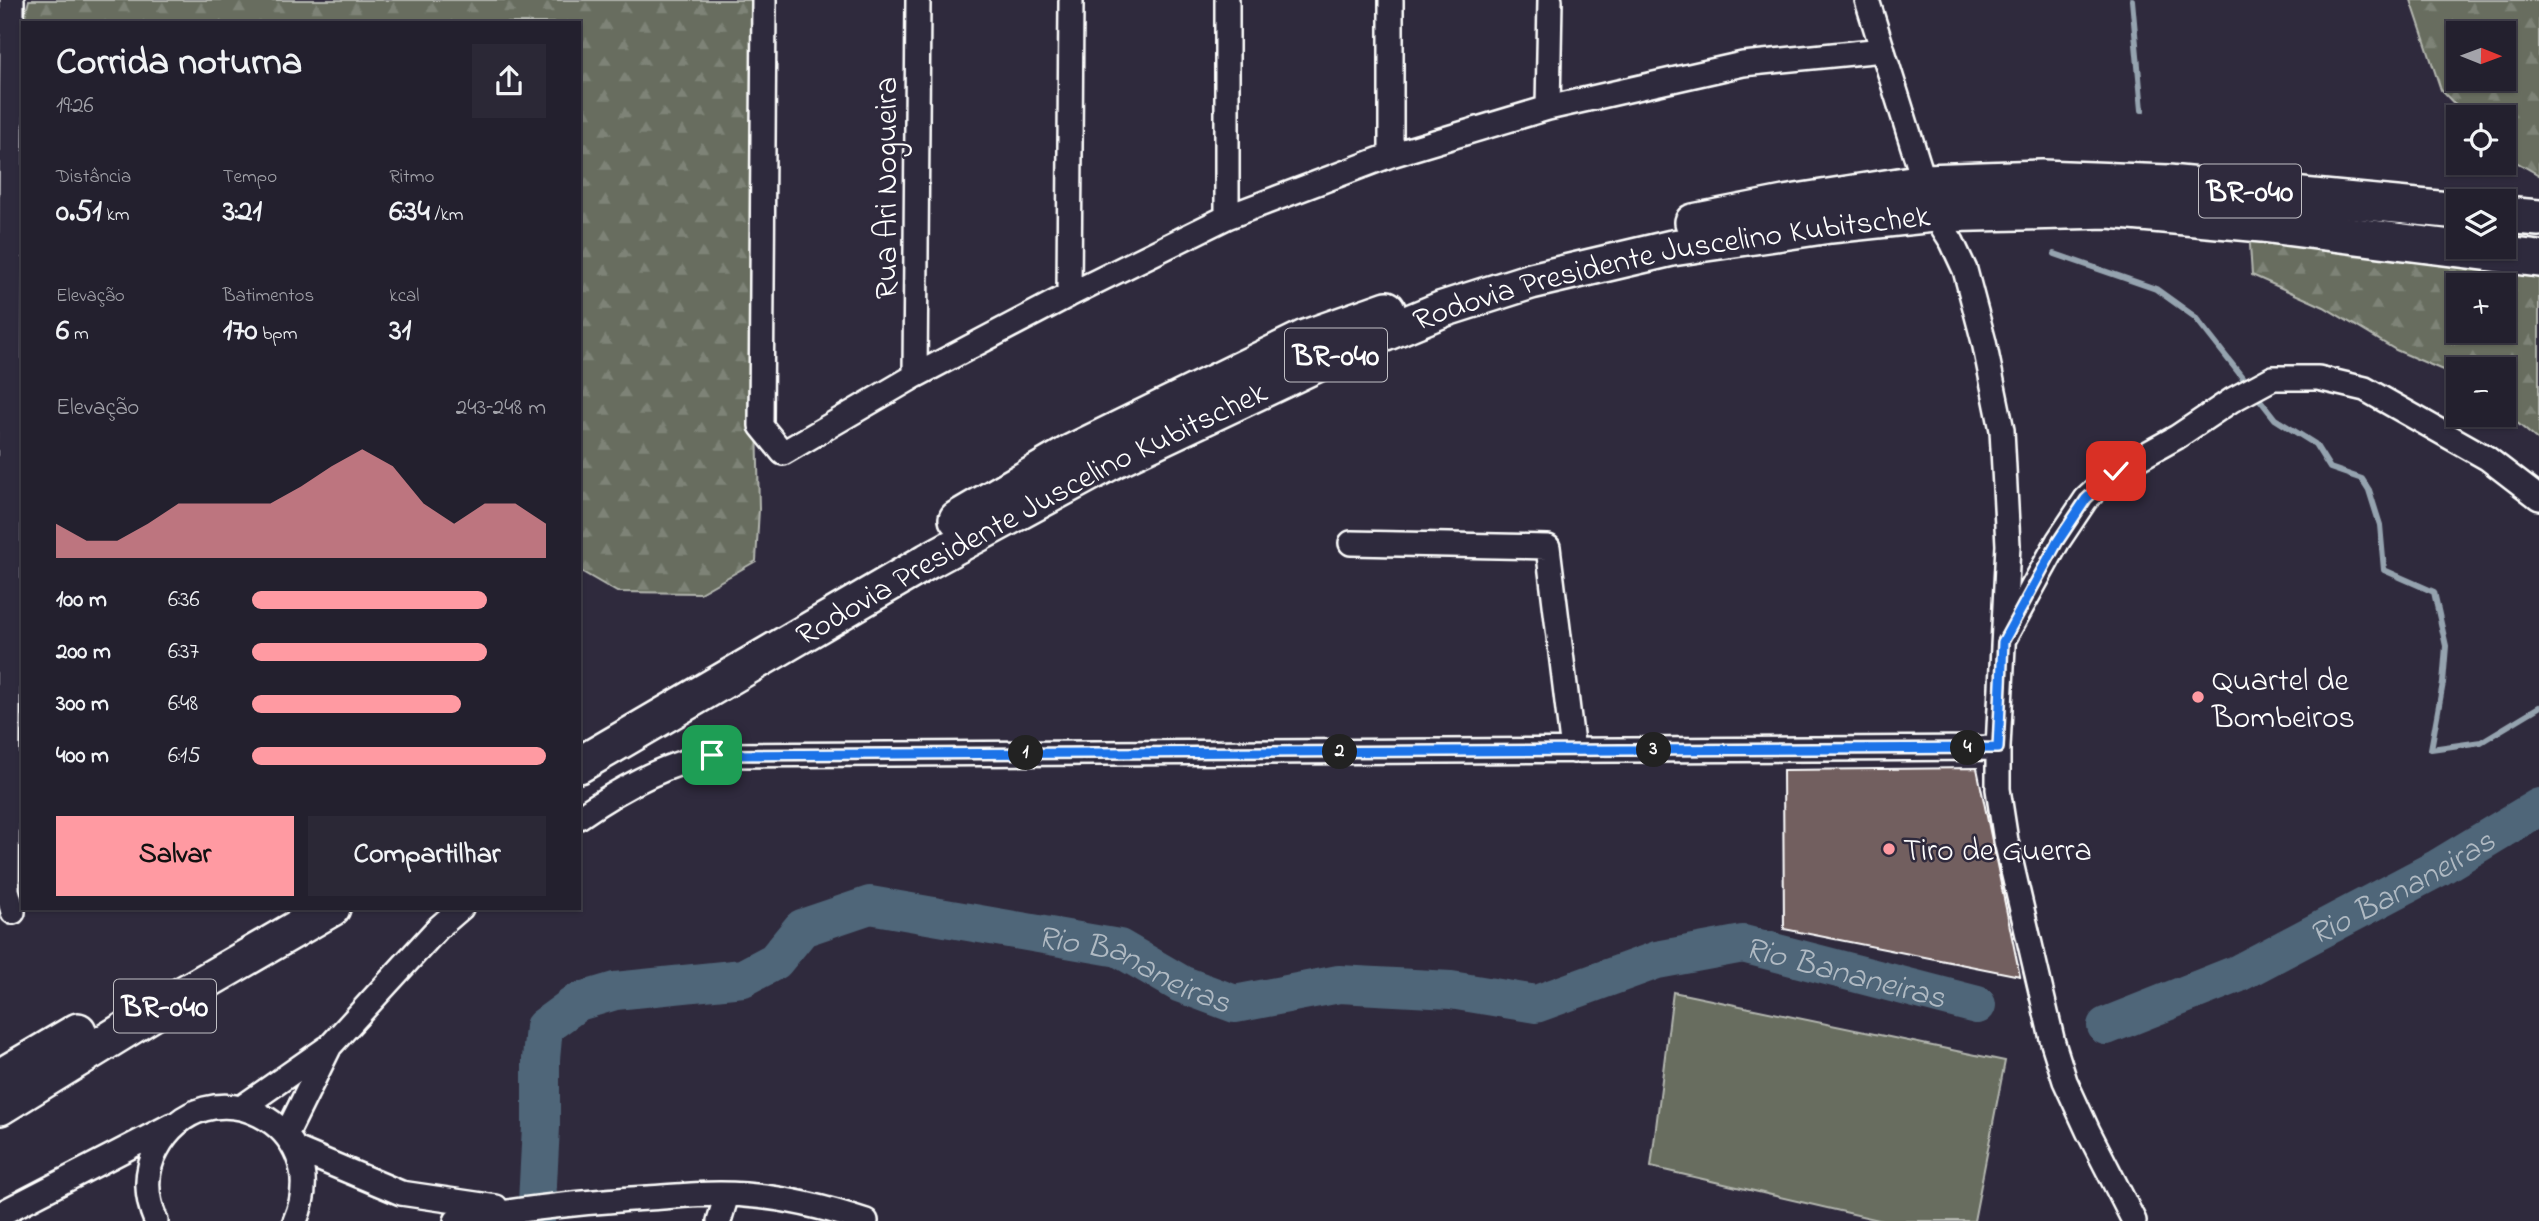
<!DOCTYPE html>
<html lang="pt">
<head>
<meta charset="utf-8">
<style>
	:root { --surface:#23202e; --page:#2b2836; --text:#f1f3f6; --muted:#a3a3aa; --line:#403e4a; --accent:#ff9aa2 }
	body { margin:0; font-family:"Indie Flower",sans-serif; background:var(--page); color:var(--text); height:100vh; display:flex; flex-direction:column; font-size:26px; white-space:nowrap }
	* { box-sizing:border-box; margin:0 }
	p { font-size:23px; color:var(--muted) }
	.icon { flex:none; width:38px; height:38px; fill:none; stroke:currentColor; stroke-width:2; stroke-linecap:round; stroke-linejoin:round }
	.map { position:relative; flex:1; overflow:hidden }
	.panel { position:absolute; left:21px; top:21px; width:560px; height:889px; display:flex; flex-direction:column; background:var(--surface); border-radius:0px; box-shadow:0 2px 5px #0004,0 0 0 2px var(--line) }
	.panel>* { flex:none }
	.needle { width:46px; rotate:91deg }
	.fabs { position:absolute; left:2446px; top:21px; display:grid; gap:14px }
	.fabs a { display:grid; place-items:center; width:70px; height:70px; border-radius:0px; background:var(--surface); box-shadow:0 2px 5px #0004,0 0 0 2px var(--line); font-size:35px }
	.pin { position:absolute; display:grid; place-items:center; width:60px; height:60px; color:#fff; margin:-30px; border-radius:14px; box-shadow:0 4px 10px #0006 }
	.km { position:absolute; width:35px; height:35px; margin:-18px; border-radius:50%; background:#222; color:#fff; font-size:19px; line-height:35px; text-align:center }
	.round { display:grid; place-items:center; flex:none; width:74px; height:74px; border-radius:0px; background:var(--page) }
	.summary { display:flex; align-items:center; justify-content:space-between; height:119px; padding:0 35px }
	h1 { font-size:38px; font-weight:800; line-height:52px }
	.figures { display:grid; grid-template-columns:repeat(3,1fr); gap:10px; height:119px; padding:7px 35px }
	.figures div { display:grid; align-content:center }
	.figures b { font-size:30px; font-weight:800 }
	.figures small { font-size:19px; font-weight:400 }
	.figures p { font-size:19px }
	.chart { height:196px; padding:14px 35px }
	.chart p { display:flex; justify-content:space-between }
	.chart svg { width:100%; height:126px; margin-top:7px; fill:var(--accent); opacity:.7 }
	.button { display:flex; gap:14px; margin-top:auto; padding:14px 35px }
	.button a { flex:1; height:80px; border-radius:0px; background:var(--accent); color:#111; font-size:28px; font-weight:800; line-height:80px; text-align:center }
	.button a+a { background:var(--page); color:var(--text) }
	ul { padding:0 35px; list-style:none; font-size:23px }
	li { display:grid; grid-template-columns:112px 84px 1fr; align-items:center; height:52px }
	li i { height:18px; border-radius:9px; background:var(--accent) }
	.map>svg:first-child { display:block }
	.forest { fill:url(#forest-firs); stroke:#b3b6af; stroke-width:2; fill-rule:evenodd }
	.pitch { fill:#676d5f; stroke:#b3b6af; stroke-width:2 }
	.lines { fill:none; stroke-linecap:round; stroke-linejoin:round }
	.stream { stroke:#95a3af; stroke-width:6 }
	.river { stroke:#4f6679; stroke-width:38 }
	.building { fill:#725e5f; stroke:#fff; stroke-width:2 }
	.minor-casing { stroke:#fff; stroke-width:28 }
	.highway-casing { stroke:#fff; stroke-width:40 }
	.minor { stroke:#2f2a3d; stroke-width:23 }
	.highway { stroke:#2f2a3d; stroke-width:35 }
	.route-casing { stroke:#fff; stroke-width:14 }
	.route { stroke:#1a73e8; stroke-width:9 }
	.poi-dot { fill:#ff9aa2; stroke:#2f2a3d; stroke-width:2.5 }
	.labels { text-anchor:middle; stroke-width:5; stroke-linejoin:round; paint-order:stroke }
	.shield { fill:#2f2a3d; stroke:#c1bfc5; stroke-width:2 }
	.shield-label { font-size:30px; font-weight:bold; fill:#fff }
	.street-label { font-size:32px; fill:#fff; stroke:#2f2a3d }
	.poi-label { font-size:32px; fill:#fff; stroke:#2f2a3d; text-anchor:start }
	.water-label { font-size:33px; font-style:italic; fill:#b0bac3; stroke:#2f2a3d }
</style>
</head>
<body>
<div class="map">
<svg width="2539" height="1221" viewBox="0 0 2539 1221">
	<defs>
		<pattern id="forest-firs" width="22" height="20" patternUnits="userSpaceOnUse" patternTransform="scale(1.75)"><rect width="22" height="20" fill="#676d5f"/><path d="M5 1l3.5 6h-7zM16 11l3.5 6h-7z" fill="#7e8377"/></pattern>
	</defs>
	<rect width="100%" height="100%" fill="#2f2a3d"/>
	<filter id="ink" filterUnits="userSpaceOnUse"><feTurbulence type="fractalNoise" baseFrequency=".0143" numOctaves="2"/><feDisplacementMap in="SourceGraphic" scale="14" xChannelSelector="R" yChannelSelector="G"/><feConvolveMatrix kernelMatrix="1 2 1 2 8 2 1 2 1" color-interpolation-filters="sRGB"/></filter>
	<g filter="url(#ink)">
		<path class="forest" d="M29 0H756L751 148 759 509 756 561 700 593 617 592 579 570V23H23Z
			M2411 0H2539V175L2504 155V117H2467L2441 90ZM2459 33H2504V79H2459Z
			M2249 230 2331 251 2407 254 2539 269V441L2504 412V369H2459V377L2396 350 2324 307 2252 275ZM2459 285H2504V331H2459Z"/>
		<path class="pitch" d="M1673 992 2005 1061 1974 1221H1883L1651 1167Z"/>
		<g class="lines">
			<path class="stream" d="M2132 0 2142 110
				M2055 254 2156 289 2195 317 2275 419 2315 444 2330 468 2362 479 2369 490 2380 525 2384 570 2434 592 2446 646 2443 683 2431 749 2481 742 2539 707"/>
			<g class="river">
				<path id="s1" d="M2106 1026 2237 974 2438 868 2539 807"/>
				<path id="s2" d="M536 1221 541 1127V1059L544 1027 578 1002 615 991 743 978 775 961 802 928 870 905 1119 948 1181 984 1235 1004 1339 984 1451 990 1536 1004 1657 960 1743 944 1977 1005"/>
			</g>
		</g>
		<path class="building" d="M1977 768 2020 976 1784 929 1783 770Z"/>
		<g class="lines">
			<defs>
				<path id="minor" d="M12 0 7 890 13 912
					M764 0 761 426 783 453 915 376 1069 295 1227 217 1391 155 1548 108 1743 64 1883 50
					M1867 0 1924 182
					M1548 108 1550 0
					M1391 155V0
					M1934 214 1952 242 1965 270 1984 342 2002 430 2008 545 1998 748V789L2006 841 2053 1043 2065 1081 2088 1131 2134 1221
					M1227 217V0
					M1069 295 1071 0
					M915 376 918 0
					M1351 543 1548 547 1573 751
					M2005 637 2058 541 2086 499 2116 471 2177 437 2232 400 2273 378H2318L2365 389 2487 458 2539 498
					M579 817C618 790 665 763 712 755L1998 748
					M241 1108 327 1048
					M286 1135 330 1046 438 928 461 908
					M296 1149 401 1193 496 1207
					M0 1214 172 1125
					M156 1221C146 1198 144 1172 157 1149 205 1060 337 1123 295 1221
					M456 1221C520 1208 583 1202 648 1198 680 1196 713 1192 745 1195 786 1198 827 1208 866 1221
					M719 1221 727 1195"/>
				<g id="highway">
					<path d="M2504 215 2539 218"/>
					<path d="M1693 222 1784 204 1924 182 2042 178 2168 183 2459 211"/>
					<path d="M957 519 1070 453 1305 338 1387 309"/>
					<path id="s3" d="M579 765 928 561 1114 460 1361 343 1443 309 1531 281 1672 248 1830 225 1934 214 2109 210 2262 224 2539 259"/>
					<path d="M0 1077 78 1031"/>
					<path d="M0 1107 182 995 332 908"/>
				</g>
			</defs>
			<use href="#minor" class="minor-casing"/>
			<use href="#highway" class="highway-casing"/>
			<use href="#minor" class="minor"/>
			<use href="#highway" class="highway"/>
		</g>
	</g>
	<g class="lines" filter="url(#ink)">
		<defs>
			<path id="route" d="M712 755 1998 748 2003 642 2058 541 2086 499 2116 471"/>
		</defs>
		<use href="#route" class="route-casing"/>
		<use href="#route" class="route"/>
	</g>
	<g class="poi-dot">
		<circle cx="2198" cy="697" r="7"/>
		<circle cx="1889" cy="849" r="7"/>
	</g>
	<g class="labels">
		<g class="shield">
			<rect x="2199" y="164.5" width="102" height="53" rx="5"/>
			<rect x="1285" y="328.5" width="102" height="53" rx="5"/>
			<rect x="114" y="979.5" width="102" height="53" rx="5"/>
		</g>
		<g class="shield-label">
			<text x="2250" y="201">BR-040</text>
			<text x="1336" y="365">BR-040</text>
			<text x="165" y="1016">BR-040</text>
		</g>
		<g class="street-label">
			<text transform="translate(885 188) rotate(-90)" y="11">Rua Ari Nogueira</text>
			<text dy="11" stroke="none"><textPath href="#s3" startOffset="1211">Rodovia Presidente Juscelino Kubitschek</textPath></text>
			<text dy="11" stroke="none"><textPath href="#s3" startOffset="518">Rodovia Presidente Juscelino Kubitschek</textPath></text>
		</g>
		<g class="poi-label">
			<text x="2212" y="690">Quartel de<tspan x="2212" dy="37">Bombeiros</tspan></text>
			<text x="1903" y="860">Tiro de Guerra</text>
		</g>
		<g class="water-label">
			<text dy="12" stroke="none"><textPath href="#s1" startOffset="327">Rio Bananeiras</textPath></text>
			<text dy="12" stroke="none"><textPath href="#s2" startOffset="828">Rio Bananeiras</textPath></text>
			<text dy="12" stroke="none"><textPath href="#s2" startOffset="1563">Rio Bananeiras</textPath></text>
		</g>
	</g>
</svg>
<div class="fabs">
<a><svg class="needle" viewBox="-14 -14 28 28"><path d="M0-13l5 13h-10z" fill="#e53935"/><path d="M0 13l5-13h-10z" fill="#a3a3aa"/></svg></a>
<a><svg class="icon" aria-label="locate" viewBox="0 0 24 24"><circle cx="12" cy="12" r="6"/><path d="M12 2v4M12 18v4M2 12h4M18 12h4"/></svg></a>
<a><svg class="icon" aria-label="layers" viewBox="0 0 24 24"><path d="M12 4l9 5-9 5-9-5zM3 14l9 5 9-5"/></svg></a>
<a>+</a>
<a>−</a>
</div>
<div class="pin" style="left:712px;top:755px;background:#1e9e55"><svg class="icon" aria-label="arrive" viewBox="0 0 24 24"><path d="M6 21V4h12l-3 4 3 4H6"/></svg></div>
<div class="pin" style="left:2116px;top:471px;background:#d93025"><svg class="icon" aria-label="check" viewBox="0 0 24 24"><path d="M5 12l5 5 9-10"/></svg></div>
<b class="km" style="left:1026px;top:753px">1</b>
<b class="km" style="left:1340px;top:752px">2</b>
<b class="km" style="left:1654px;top:750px">3</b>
<b class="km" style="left:1968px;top:748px">4</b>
<section class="panel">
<div class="summary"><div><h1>Corrida noturna</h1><p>19:26</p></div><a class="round"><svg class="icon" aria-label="share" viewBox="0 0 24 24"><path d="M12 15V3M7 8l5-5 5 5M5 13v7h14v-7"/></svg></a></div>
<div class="figures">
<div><p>Distância</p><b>0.51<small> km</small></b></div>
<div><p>Tempo</p><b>3:21</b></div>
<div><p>Ritmo</p><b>6:34<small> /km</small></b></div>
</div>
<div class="figures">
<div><p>Elevação</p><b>6<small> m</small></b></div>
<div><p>Batimentos</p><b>170<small> bpm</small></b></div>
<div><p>kcal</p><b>31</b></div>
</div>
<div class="chart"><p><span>Elevação</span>243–248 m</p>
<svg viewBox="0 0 160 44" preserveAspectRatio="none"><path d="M0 44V32L10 38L20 38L30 32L40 25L50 25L60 25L70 25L80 19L90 12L100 6L110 12L120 25L130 32L140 25L150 25L160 32V44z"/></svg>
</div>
<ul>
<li><b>100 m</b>6:36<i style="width:80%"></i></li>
<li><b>200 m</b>6:37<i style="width:80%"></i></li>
<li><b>300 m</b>6:48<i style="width:71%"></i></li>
<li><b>400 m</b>6:15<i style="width:100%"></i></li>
</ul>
<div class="button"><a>Salvar</a><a>Compartilhar</a></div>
</section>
</div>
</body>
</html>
